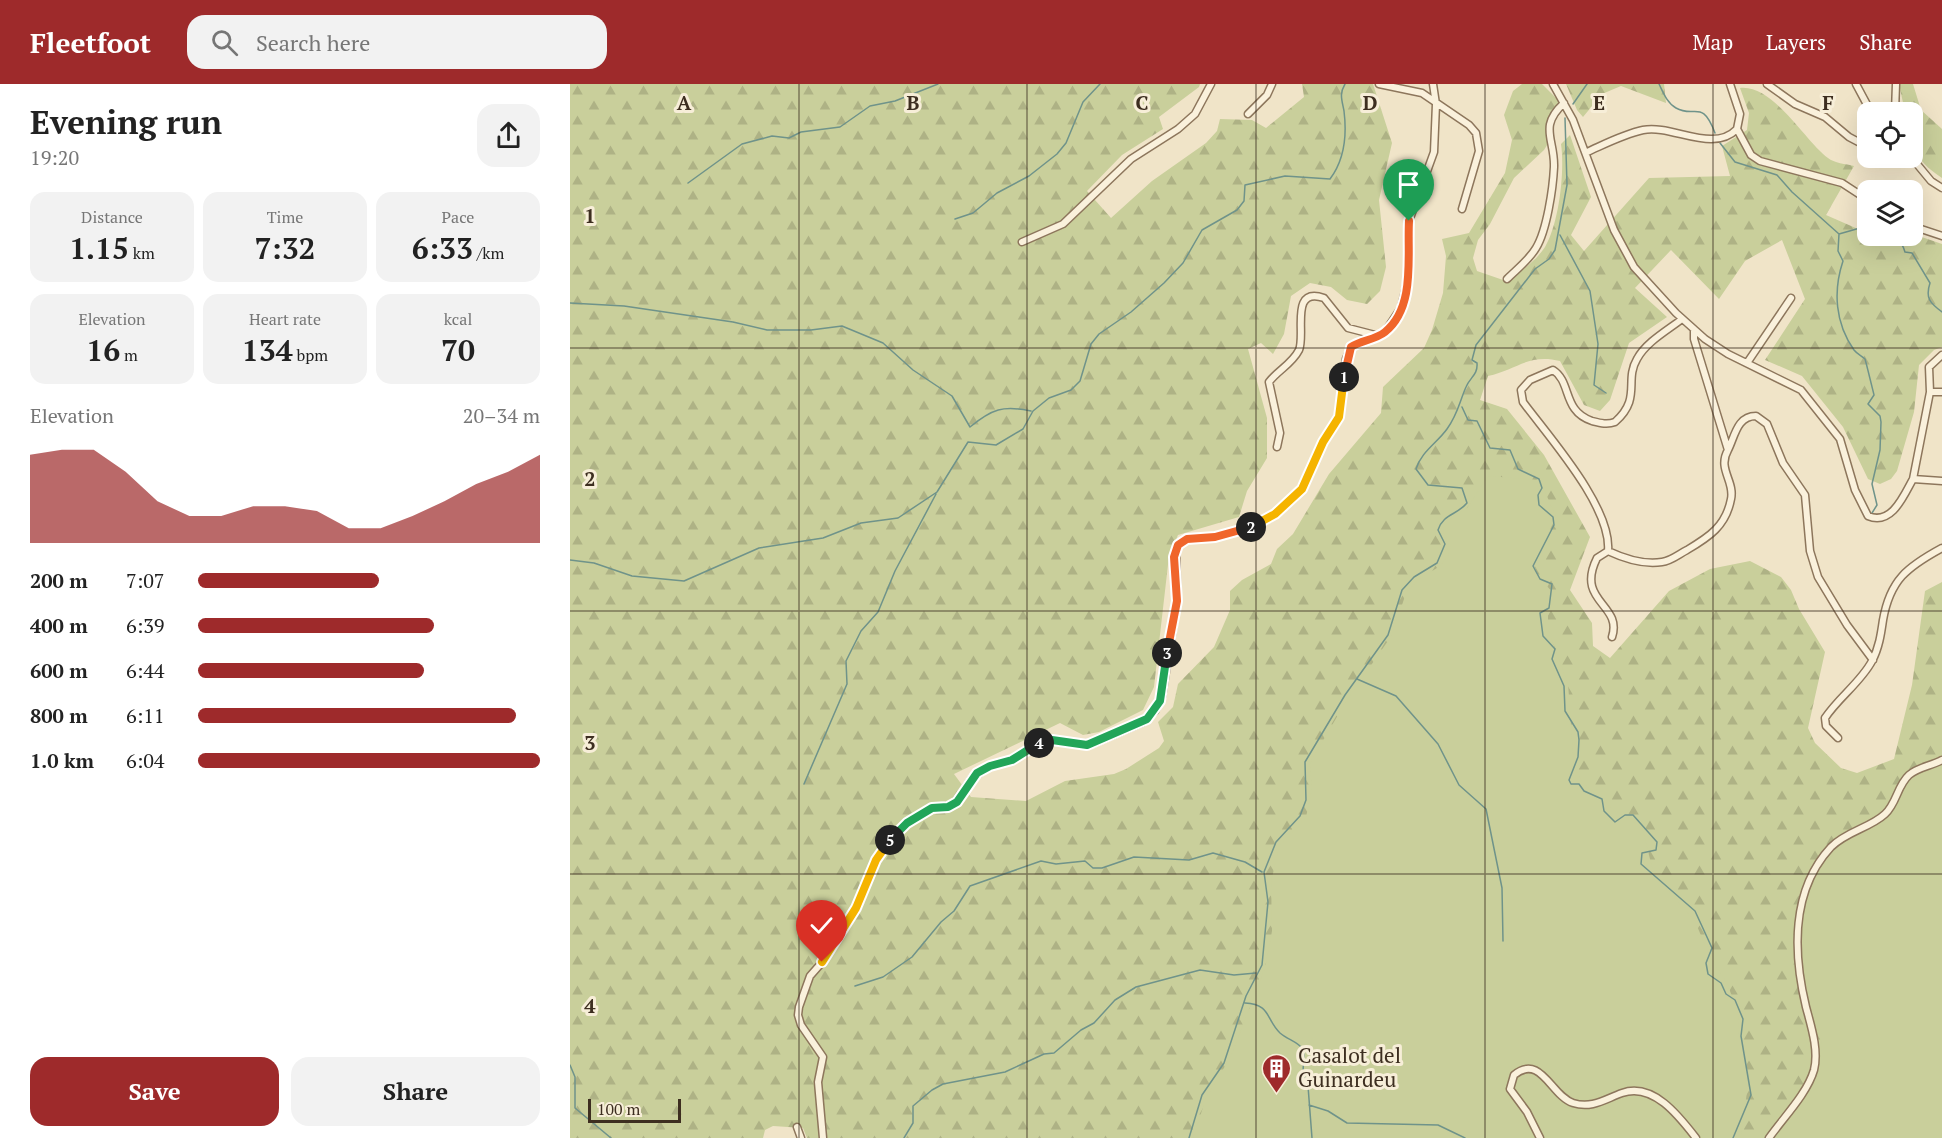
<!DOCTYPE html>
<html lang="en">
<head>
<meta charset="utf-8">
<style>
	:root { --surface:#fff; --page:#f2f2f2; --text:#222; --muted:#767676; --accent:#9e2a2b }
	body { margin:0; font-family:"PT Serif",serif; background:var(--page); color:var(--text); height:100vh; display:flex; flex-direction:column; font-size:22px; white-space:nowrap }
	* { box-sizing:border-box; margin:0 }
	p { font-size:20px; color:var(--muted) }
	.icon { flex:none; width:33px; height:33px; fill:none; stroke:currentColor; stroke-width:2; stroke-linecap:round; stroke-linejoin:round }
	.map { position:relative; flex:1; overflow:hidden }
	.drawer { display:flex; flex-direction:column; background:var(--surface); width:570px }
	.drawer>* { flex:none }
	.buttons { position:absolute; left:1287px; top:18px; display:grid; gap:12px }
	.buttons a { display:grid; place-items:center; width:66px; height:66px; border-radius:12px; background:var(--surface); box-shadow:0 6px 24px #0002; font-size:30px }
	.scale { position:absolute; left:18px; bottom:15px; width:93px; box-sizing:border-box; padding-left:6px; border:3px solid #3d2e20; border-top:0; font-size:16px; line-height:21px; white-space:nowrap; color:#3d2e20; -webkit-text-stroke:4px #f7eed8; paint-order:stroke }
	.pin { position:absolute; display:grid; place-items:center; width:51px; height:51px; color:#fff; margin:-62px -26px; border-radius:50% 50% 50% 0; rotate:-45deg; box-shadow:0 0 6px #0007 }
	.pin .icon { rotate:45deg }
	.km { position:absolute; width:30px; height:30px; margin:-15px; border-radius:50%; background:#222; color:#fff; font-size:16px; line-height:30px; text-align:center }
	.round { display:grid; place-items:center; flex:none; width:63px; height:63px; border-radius:18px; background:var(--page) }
	.headline { display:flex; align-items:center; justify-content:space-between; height:102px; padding:0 30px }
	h1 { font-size:33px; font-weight:800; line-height:45px }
	.stats { display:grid; grid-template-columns:repeat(3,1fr); gap:9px; height:102px; padding:6px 30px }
	.stats div { display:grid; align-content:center; border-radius:15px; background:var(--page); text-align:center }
	.stats b { font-size:30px; font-weight:800 }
	.stats small { font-size:16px; font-weight:400 }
	.stats p { font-size:16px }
	.chart { height:168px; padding:12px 30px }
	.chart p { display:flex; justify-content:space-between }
	.chart svg { width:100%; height:108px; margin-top:6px; fill:var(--accent); opacity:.7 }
	.primary-button { display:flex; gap:12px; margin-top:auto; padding:12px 30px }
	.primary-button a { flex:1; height:69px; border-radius:18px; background:var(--accent); color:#fff; font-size:24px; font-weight:800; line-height:69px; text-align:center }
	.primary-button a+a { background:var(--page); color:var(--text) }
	ul { padding:0 30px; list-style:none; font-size:20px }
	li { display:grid; grid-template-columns:96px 72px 1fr; align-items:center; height:45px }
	li i { height:15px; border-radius:8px; background:var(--accent) }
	header { display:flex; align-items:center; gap:36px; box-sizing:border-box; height:84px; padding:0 30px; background:var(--accent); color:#fff }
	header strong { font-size:28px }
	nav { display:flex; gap:33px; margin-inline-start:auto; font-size:21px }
	.search { width:420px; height:54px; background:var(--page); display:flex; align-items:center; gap:15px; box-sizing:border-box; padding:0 21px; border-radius:18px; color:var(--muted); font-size:22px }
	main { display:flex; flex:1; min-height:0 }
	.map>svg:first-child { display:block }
	.forest { fill:url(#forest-firs) }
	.park { fill:#c9cf9b }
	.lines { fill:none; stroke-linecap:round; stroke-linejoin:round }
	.stream { stroke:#6f938a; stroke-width:1.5 }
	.street-casing { stroke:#8d765c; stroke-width:9 }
	.street { stroke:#faf1dc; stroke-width:6 }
	.split-1-casing { stroke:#fff; stroke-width:12 }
	.split-2-casing { stroke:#fff; stroke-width:12 }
	.split-3-casing { stroke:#fff; stroke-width:12 }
	.split-4-casing { stroke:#fff; stroke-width:12 }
	.split-5-casing { stroke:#fff; stroke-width:12 }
	.split-6-casing { stroke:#fff; stroke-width:12 }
	.split-1 { stroke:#f0652b; stroke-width:8 }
	.split-2 { stroke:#f5b400; stroke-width:8 }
	.split-3 { stroke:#f0652b; stroke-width:8 }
	.split-4 { stroke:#22a559; stroke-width:8 }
	.split-5 { stroke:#22a559; stroke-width:8 }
	.split-6 { stroke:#f5b400; stroke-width:8 }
	.grid { fill:none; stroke:#3d2e20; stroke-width:1.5; stroke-opacity:0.55 }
	.labels { text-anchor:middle; stroke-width:6; stroke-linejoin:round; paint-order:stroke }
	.poi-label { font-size:21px; fill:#3d2e20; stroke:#f7eed8; text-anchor:start }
	.grid-label { font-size:20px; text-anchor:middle; font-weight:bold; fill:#3d2e20; stroke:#f7eed8; stroke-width:6; stroke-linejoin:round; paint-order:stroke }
</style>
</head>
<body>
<header>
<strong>Fleetfoot</strong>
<div class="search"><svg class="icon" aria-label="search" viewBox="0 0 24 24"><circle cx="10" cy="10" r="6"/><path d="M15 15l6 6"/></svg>Search here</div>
<nav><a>Map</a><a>Layers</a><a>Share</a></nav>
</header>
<main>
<section class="drawer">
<div class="headline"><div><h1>Evening run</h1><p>19:20</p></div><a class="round"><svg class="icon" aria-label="share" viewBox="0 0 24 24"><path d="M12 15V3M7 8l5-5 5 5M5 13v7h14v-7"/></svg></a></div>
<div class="stats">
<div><p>Distance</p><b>1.15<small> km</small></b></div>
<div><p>Time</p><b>7:32</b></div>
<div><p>Pace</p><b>6:33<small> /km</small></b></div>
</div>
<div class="stats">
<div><p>Elevation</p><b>16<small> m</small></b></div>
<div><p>Heart rate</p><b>134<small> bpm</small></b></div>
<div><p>kcal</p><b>70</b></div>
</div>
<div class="chart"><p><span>Elevation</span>20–34 m</p>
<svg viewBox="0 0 160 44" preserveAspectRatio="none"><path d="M0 44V8L10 6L20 6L30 15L40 27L50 33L60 33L70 29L80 29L90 31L100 38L110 38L120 33L130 27L140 20L150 15L160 8V44z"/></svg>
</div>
<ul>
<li><b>200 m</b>7:07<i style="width:53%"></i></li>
<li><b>400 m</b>6:39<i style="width:69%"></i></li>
<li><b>600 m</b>6:44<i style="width:66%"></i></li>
<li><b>800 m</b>6:11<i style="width:93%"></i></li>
<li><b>1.0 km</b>6:04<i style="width:100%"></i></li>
</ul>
<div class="primary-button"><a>Save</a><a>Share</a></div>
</section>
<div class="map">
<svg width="1372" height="1054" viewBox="0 0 1372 1054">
	<defs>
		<pattern id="forest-firs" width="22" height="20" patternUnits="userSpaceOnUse" patternTransform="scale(1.5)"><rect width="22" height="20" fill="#c9cf9b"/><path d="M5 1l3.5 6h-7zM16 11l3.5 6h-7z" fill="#aeb285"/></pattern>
	</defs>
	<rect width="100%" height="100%" fill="#f0e4c8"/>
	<path class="forest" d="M0 0H630L629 3 589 33 593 45 552 71 517 107 541 134 582 97 636 59 647 47 650 35 682 36 696 44 734 13 732 0H803L822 59 809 116 816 183 810 207 797 220 777 216 761 203 740 199 721 212 714 250 703 270 691 259 678 265 697 334V374L677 407 669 433 608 451 599 472 584 603 573 626 529 648 513 651 490 639 384 690 401 713 456 717 495 697 544 690 556 685 589 664 594 657 588 638 603 623 608 600 644 563 660 526V507L672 496 701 480 707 465 723 450 759 390 811 329 813 303 854 264 862 246 873 209 876 172 872 155 899 149 935 89 942 56 934 31 943 7 952 0H972L990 18 983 26 976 46 979 58 974 66 944 94 920 140 908 156 903 174 907 187 936 197C950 188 966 177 975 163 989 140 995 87 991 60L1000 51 1021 113 1001 151 1014 167 1079 94 1160 92 1152 62 1177 46 1179 29 1170 4C1203 0 1235 57 1258 74 1264 79 1276 80 1284 82L1256 131 1288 145 1297 146 1298 152 1343 150 1372 160V263L1364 266 1349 281 1344 328 1327 387 1321 395 1310 400 1298 395 1273 343 1232 292 1195 276 1235 215 1212 156 1175 177 1149 215 1101 166 1065 204 1097 233 1059 259 1040 316 1030 327 1014 321 990 277C959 269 946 286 918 292L910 316 937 325 974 371 1020 453 1000 506 1022 539 1023 562 1040 574 1099 507 1140 485 1180 477 1211 493 1221 506 1229 525 1255 568 1238 644 1245 659 1271 684 1287 689 1324 675 1342 601 1355 507 1372 498V1054H237L233 1044 203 1042 195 1046 193 1054H0Z
		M996 0H1094L1096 19 1051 2 1032 10 1013 33 1007 26Z
		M1329 0H1343L1351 26 1372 45V94C1342 74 1342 62 1342 28H1335Z"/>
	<path class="park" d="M918 392 970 396 986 433 964 480 967 490 982 508 983 518 978 531V546L998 599 1004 683 1013 699 1044 726 1072 743 1084 791 1125 837 1139 871 1157 899 1169 931 1168 946 1179 992 1171 1054H623L636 1014 661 972 695 884 702 847 701 798 709 763 736 733 742 705 740 679 775 619 822 551 836 509 848 496 870 482 879 470 873 446 876 437 897 424Z
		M1372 677V1054H1205L1247 995 1252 960 1233 904 1231 877 1233 824 1249 783 1284 752 1317 733 1340 694Z"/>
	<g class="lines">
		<path class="stream" d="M1089 0C1093 8 1097 19 1106 24 1125 35 1132 14 1145 49
			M1003 20 1017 0
			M1150 59 1165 78 1207 91 1222 108 1269 150 1290 144 1298 148
			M118 99 172 60 202 52 219 54 231 48 270 43 300 22 325 17 368 0
			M385 135 403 129 427 109 459 92 487 70 496 59 513 18 530 0
			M1269 150 1268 167 1273 177C1263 207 1265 239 1284 266 1287 270 1292 272 1295 275 1296 278 1303 307 1304 311L1298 320 1310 332 1311 338 1310 366 1302 400 1307 421 1302 429
			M990 151 1020 207 1028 260 1024 301 1036 309
			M1301 152C1316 155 1330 149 1335 168L1342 169 1360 199C1355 214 1360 219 1372 228
			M0 219 54 222 163 238 197 246H241L272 242 313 259 343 286 382 312 400 343C422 325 433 321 461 327
			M892 323 898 336 907 337 920 364 940 366 948 385 969 395 972 404 968 411 969 421 983 433 984 441 963 482 970 495 982 500 979 524 970 529 973 552 985 565 982 575 994 602 995 627 1008 648 1009 656 1008 673 999 696 1001 700H1009L1014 707 1032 715 1034 727 1045 738 1055 731H1063L1087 758 1086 766 1072 769 1071 780 1125 827 1142 864 1136 879 1138 890 1151 899 1156 910 1165 916 1173 935 1171 952 1181 1011 1163 1054
			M0 476 24 479 62 492 114 497 189 464 253 454 291 439 328 434 367 408 398 358 426 361 453 345 463 327 479 314 501 306 510 297 521 260 529 250 561 228 594 199 613 179 632 146 667 126 674 117 675 101 715 92 760 95C775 75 777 51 774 27 772 16 769 10 775 0
			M787 595 826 612 868 660 889 701 916 725 932 804 933 857
			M234 700 277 600 276 577 291 547 308 528 325 487 366 410
			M285 902 313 893 342 873 371 838 384 827 400 802 471 777 486 780 515 777 523 784H532L564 773 619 776 643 769 675 778 692 788
			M675 919C701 920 696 936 710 949 718 956 727 957 734 966L733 989 738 1002 742 1054
			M0 981 5 993V1024L41 1054
			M739 1021 758 1027 777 1039 868 1041 895 1054
			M334 1054 343 1039V1022L362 1006 373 1000 435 988 474 970 484 969 511 946 524 939 545 916 566 903 630 886 664 891 686 889
			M619 1054 632 1011 654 979 676 912 692 881 698 818 694 788 706 758 730 732 736 716 735 678 775 611 818 551 832 506 844 493 867 479 875 460 868 446C873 430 887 431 897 419L892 404 858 401 846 385C851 368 867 359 877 345 888 330 889 319 896 303 900 293 908 291 907 279L902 276 906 261 965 185 979 175 985 166 997 101 995 34"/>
		<defs>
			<path id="street" d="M809 0 852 9 899 41 906 49 909 67 892 125
				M983 0 1003 36 1044 146 1064 183 1106 229 1135 255 1158 270 1231 306 1270 355 1285 406 1298 432C1322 442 1334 411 1343 395L1372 397
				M1160 0 1170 30 1167 45 1181 71 1190 77 1272 99 1298 116
				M1197 0 1225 20 1255 33 1279 53 1298 63
				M1286 0 1301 28
				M1325 28 1326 0
				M678 30 697 11 702 0
				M1017 68C1035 60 1054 50 1073 46 1102 40 1143 70 1167 45
				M1329 74H1342
				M1342 74 1361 97 1372 104
				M1342 142 1372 152
				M452 158 493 140 561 75 608 45 625 30 641 0
				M937 195C947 185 959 176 966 164 977 146 983 104 984 83 985 55 968 43 994 19
				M1177 279 1221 214
				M1360 308 1359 283 1372 271
				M707 363 710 349 699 298C708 286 722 280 729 266 736 250 719 202 754 214L778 244 809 252
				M1158 366C1165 352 1167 332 1186 332L1197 340 1213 379 1235 411 1240 467 1248 493 1277 541 1303 576
				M1343 395 1360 308H1372
				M1038 467C1042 423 978 352 953 318L951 306 960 296 983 286C1002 298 992 327 1022 337 1030 339 1037 341 1045 338 1072 314 1054 297 1067 275 1076 258 1098 246 1112 235
				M1038 467C1053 474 1074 481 1092 478 1101 477 1109 470 1117 466 1139 453 1156 442 1161 415 1165 397 1147 385 1158 366L1124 255V247
				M1038 467 1027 474C1005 518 1053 520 1042 553
				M1268 654 1256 642 1255 634C1268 614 1291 598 1302 577 1309 564 1311 550 1313 536 1320 496 1337 483 1372 464
				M227 1043 231 1054
				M253 1054 248 998 253 973 231 941 228 931 229 923 240 892 255 875 287 824 309 770 325 750 337 739 361 724 383 721 402 694 420 682 442 676 477 656 513 661 524 659 573 638 585 627 592 612 604 537 607 508 606 464 617 455 645 453 684 442 698 435 724 414 736 397 753 358 769 333 776 275 781 263 815 248 831 224 838 195 839 137 864 68 866 20 863 0
				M970 1054 957 1028 940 1005 944 991C971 969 981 1012 1003 1019 1022 1025 1035 1015 1052 1009 1083 998 1109 1032 1126 1054
				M1199 1054C1213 1034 1237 1010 1244 986 1249 966 1241 942 1236 923 1223 869 1221 806 1261 763 1277 747 1300 744 1315 730 1327 719 1327 702 1339 691 1348 683 1361 682 1372 676"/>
		</defs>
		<use href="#street" class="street-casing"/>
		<use href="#street" class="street"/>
	</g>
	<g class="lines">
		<defs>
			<path id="split-1" d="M774 293 781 263C791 256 805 256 815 248 846 223 837 172 839 137"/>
			<path id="split-2" d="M681 443 705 430 732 405 753 358 769 333 774 293"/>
			<path id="split-3" d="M597 569 607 517 604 473 608 461 617 455 645 453 681 443"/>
			<path id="split-4" d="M469 659 482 656 517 661 577 635 590 617 597 569"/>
			<path id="split-5" d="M320 756 337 739 362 724 378 723 387 718 407 689 420 682 442 676 469 659"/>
			<path id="split-6" d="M252 878 286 824 306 776 320 756"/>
		</defs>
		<use href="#split-1" class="split-1-casing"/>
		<use href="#split-2" class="split-2-casing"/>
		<use href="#split-3" class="split-3-casing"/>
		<use href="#split-4" class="split-4-casing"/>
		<use href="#split-5" class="split-5-casing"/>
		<use href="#split-6" class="split-6-casing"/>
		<use href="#split-1" class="split-1"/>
		<use href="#split-2" class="split-2"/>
		<use href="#split-3" class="split-3"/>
		<use href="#split-4" class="split-4"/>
		<use href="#split-5" class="split-5"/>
		<use href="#split-6" class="split-6"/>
	</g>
	<path class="grid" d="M229 0V1054M457 0V1054M686 0V1054M915 0V1054M1143 0V1054M0 264H1372M0 527H1372M0 790H1372"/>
	<defs>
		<symbol id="building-pin" viewBox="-11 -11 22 30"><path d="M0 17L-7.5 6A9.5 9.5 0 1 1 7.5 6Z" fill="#9e2a2b" stroke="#f7eed8"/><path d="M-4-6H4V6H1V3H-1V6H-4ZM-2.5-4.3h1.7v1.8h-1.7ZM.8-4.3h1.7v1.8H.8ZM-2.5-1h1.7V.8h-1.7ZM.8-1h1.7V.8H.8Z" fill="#fff"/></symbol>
	</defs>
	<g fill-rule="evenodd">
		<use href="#building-pin" x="690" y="968" width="33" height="45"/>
	</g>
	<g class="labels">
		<g class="poi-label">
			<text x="728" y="979">Casalot del<tspan x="728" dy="24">Guinardeu</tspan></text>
		</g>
	</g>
	<g class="grid-label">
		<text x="114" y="26">A</text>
		<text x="343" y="26">B</text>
		<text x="572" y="26">C</text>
		<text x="800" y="26">D</text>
		<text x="1029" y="26">E</text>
		<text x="1258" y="26">F</text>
		<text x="20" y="139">1</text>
		<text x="20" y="402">2</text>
		<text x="20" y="666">3</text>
		<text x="20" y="929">4</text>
	</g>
</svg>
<div class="buttons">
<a><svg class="icon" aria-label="locate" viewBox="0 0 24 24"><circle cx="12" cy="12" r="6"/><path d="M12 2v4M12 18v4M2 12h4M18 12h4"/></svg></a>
<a><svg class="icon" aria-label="layers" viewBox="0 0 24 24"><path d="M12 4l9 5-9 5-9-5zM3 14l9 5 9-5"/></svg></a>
</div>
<div class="scale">100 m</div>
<div class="pin" style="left:839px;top:137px;background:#1e9e55"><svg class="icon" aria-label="arrive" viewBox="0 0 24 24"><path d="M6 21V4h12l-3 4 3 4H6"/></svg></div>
<div class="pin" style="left:252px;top:878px;background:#d93025"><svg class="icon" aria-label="check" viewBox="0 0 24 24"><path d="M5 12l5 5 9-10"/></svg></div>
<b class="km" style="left:774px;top:293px">1</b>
<b class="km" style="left:681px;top:443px">2</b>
<b class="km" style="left:597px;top:569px">3</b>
<b class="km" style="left:469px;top:659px">4</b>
<b class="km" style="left:320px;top:756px">5</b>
</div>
</main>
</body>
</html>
